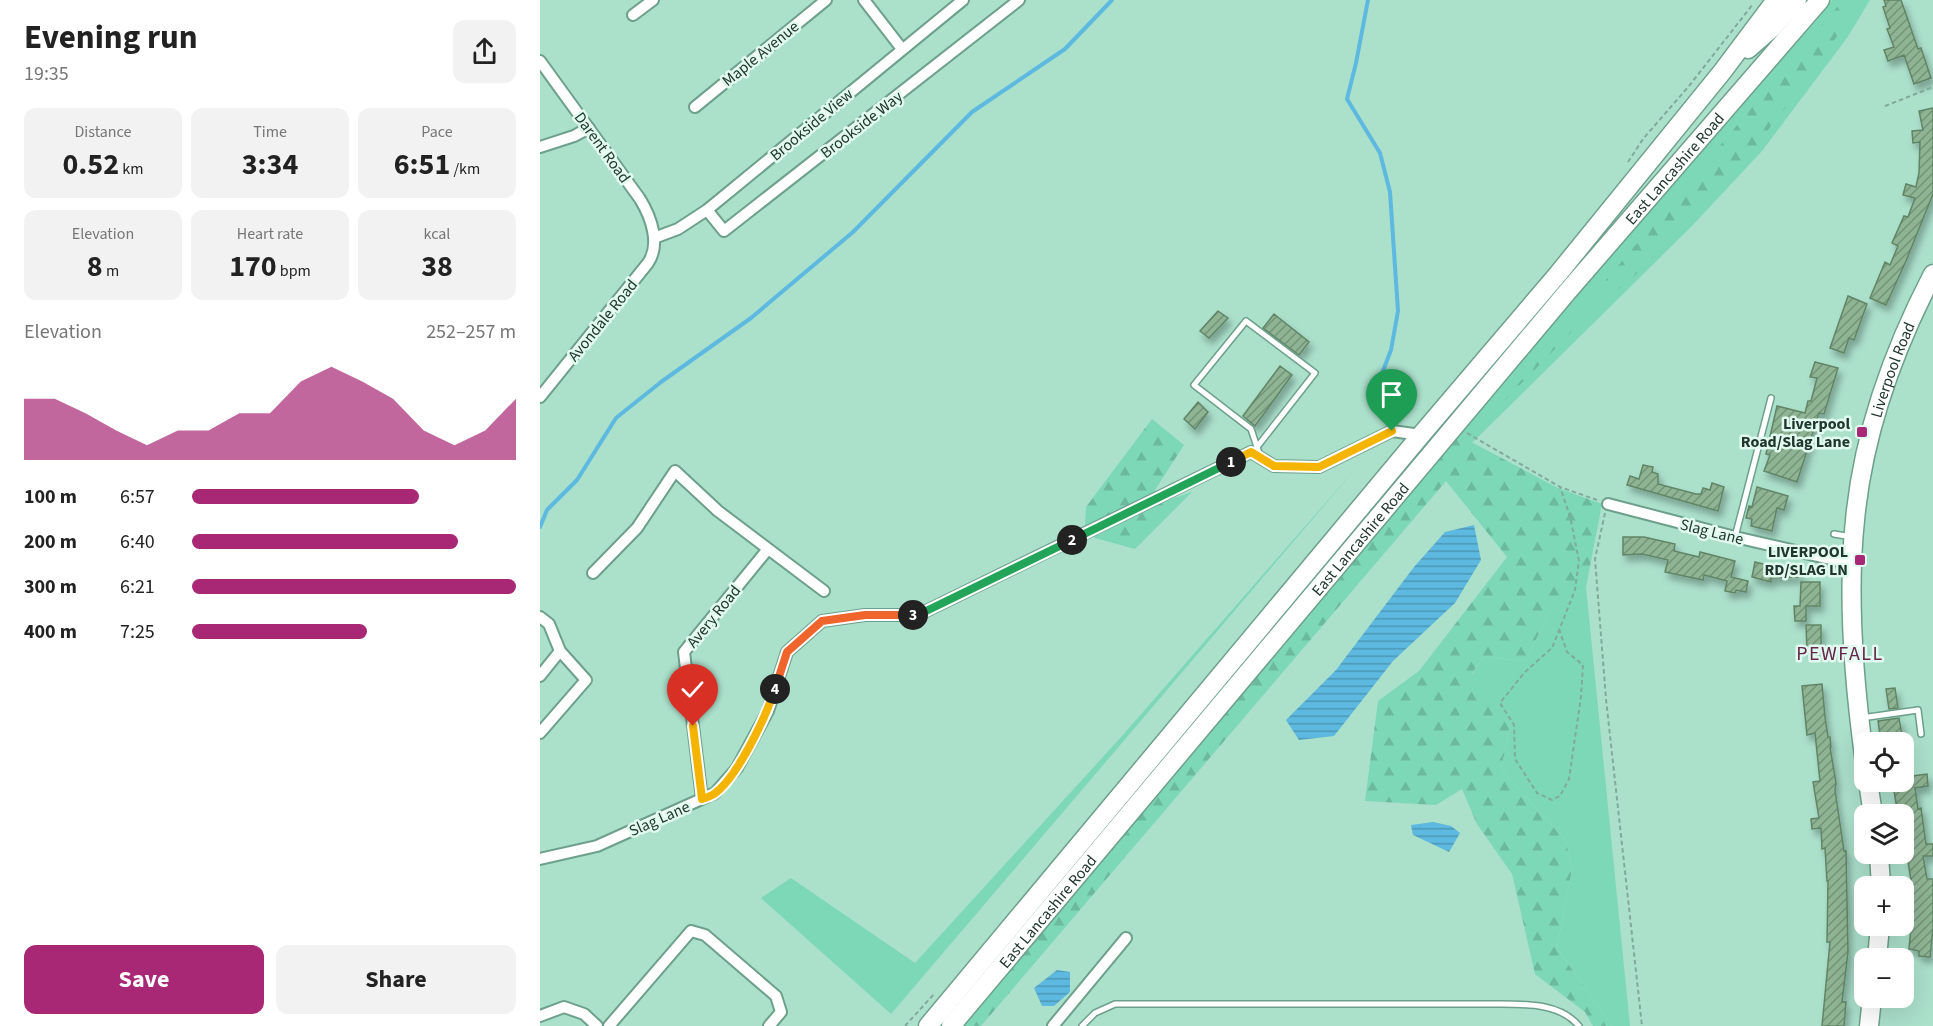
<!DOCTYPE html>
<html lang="en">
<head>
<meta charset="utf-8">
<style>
	:root { --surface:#fff; --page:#f2f2f2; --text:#222; --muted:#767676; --accent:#a92876 }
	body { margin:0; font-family:"Source Sans 3",sans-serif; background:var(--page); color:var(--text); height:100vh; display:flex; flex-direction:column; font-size:22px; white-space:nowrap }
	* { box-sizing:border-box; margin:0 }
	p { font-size:20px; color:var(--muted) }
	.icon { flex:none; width:33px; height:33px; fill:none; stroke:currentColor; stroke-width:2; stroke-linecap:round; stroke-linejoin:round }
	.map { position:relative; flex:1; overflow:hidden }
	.details { display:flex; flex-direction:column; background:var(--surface); width:540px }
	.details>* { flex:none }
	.tools { position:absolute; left:1314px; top:732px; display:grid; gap:12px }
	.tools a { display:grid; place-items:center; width:60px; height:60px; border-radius:12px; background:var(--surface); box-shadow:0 6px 24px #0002; font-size:30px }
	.pin { position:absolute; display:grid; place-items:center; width:51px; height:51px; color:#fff; margin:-62px -26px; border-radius:50% 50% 50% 0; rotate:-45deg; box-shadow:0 0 6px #0007 }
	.pin .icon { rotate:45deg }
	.km { position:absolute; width:30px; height:30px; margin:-15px; border-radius:50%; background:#222; color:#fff; font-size:16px; line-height:30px; text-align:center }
	.round { display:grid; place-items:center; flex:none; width:63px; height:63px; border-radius:12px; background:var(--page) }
	.overview { display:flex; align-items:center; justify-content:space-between; height:102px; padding:0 24px }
	h1 { font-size:33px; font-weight:700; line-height:45px }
	.metrics { display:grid; grid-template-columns:repeat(3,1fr); gap:9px; height:102px; padding:6px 24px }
	.metrics div { display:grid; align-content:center; border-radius:12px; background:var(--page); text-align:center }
	.metrics b { font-size:30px; font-weight:700 }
	.metrics small { font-size:16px; font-weight:400 }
	.metrics p { font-size:16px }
	.chart { height:168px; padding:12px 24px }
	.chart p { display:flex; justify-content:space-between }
	.chart svg { width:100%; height:108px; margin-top:6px; fill:var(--accent); opacity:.7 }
	.button { display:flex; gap:12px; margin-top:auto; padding:12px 24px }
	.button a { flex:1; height:69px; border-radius:12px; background:var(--accent); color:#fff; font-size:24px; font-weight:700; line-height:69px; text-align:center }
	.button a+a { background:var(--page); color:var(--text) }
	ul { padding:0 24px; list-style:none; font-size:20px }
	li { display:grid; grid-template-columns:96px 72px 1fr; align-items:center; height:45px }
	li i { height:15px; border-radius:8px; background:var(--accent) }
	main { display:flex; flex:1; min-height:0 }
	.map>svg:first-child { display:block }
	.grass { fill:#7dd8b7 }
	.forest { fill:url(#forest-firs) }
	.water { fill:url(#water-rules) }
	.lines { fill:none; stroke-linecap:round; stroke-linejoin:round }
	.stream { stroke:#5db9e0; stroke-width:4 }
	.building { fill:url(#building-hatch); stroke:#618566; stroke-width:1.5; filter:url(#shadow) }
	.service-casing { stroke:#6da08c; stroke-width:8 }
	.minor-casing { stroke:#6da08c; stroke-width:14 }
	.trunk-casing { stroke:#6da08c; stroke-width:21 }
	.path { stroke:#80ab9a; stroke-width:2; stroke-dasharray:4.5 3; stroke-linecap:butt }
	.service { stroke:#fff; stroke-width:5 }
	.minor { stroke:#fff; stroke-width:10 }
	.trunk { stroke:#fff; stroke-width:18 }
	.split-1-casing { stroke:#fff; stroke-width:12 }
	.split-2-casing { stroke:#fff; stroke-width:12 }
	.split-3-casing { stroke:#fff; stroke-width:12 }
	.split-4-casing { stroke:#fff; stroke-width:12 }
	.split-5-casing { stroke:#fff; stroke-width:12 }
	.split-1 { stroke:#f5b400; stroke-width:8 }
	.split-2 { stroke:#22a559; stroke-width:8 }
	.split-3 { stroke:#22a559; stroke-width:8 }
	.split-4 { stroke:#f0652b; stroke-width:8 }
	.split-5 { stroke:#f5b400; stroke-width:8 }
	.poi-dot { fill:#a92876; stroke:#e0faef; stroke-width:2 }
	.labels { text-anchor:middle; stroke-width:5; stroke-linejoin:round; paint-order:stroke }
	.street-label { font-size:16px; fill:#20362e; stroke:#e0faef }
	.poi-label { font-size:16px; font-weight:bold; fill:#20362e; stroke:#e0faef; text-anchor:end }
	.quarter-label { font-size:20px; letter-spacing:1.5px; fill:#66274a; stroke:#e0faef }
</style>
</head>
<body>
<main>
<section class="details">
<div class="overview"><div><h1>Evening run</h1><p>19:35</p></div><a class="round"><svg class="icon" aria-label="share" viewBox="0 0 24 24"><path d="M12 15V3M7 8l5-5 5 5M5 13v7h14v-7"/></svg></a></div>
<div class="metrics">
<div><p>Distance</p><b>0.52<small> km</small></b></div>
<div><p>Time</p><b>3:34</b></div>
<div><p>Pace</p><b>6:51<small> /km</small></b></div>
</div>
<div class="metrics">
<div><p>Elevation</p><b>8<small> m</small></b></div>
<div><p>Heart rate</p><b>170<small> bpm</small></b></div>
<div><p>kcal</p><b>38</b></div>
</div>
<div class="chart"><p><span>Elevation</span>252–257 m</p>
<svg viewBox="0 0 160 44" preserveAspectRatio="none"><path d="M0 44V19L10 19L20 25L30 32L40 38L50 32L60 32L70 25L80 25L90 12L100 6L110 12L120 19L130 32L140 38L150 32L160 19V44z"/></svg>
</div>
<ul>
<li><b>100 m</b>6:57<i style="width:70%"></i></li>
<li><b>200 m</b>6:40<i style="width:82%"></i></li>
<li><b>300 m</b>6:21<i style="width:100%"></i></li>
<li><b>400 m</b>7:25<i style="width:54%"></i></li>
</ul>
<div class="button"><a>Save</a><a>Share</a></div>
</section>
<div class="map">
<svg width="1393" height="1026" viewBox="0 0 1393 1026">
	<defs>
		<pattern id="forest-firs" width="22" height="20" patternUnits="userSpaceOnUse" patternTransform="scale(1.5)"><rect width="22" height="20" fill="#7dd8b7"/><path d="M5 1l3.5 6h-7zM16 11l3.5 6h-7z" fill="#6cba9e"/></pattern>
		<pattern id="water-rules" width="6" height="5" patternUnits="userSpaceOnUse" patternTransform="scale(1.5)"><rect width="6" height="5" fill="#5db9e0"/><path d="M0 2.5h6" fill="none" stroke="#4c97b6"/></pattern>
		<pattern id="building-hatch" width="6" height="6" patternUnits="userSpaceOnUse" patternTransform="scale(1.5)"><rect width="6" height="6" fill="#8eb493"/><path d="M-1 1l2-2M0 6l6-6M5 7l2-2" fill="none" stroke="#749378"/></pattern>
		<filter id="shadow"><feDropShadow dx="3.5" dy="6" stdDeviation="3" flood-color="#0004"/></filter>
	</defs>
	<rect width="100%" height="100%" fill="#abe0cb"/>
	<path class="grass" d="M1292 0H1330L1307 38 1222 151 1151 227 932 443 918 435 1267 27Z
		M817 467 351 1014 221 898 251 878 375 963 582 736Z
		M1046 587 1090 1026H1072L1017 948 1032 869 1026 841 961 769 971 723 932 675 943 657 986 661 1008 614Z"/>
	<path class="forest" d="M1303 0H1322L1275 68 1213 150 1150 221 1087 283 1062 301 962 403Z
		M612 419 644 445 615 490 622 502 652 492 595 549 555 538 545 525 546 507Z
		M918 435 1018 488 1062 504 1046 587 1008 614 986 661 943 657 932 674 971 723 961 769 1026 841 1032 869 1017 948 1072 1026H1053L1045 1012 995 974 972 874 937 824 922 789 896 805 825 801 838 701 879 671 967 557 906 481 441 1026H424Z"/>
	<path class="water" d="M934 525 941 560 915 603 853 661 794 736 759 740 746 720 796 670 874 567 905 532Z
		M893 822 911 826 920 833 909 852 873 835 871 825Z
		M517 970 530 972V992L514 1006H502L494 988Z"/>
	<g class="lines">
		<path class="stream" d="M828 0 816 63 807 99 840 153 850 192 858 311 851 350 841 376 852 403
			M0 527 7 510 37 480 76 418 121 382 211 318 313 232 432 112 525 49 572 0"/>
	</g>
	<path class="building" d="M1344 0H1361L1378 49 1381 48 1391 78 1374 84 1364 55 1348 61 1344 50 1354 47 1347 29 1350 28 1343 7 1346 6Z
		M1393 108V194L1366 261 1346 305 1330 298 1345 262 1350 265 1358 246 1352 243 1364 216 1368 217 1375 198 1363 195 1366 184 1376 187 1379 173 1380 142 1373 143 1372 131 1383 130 1379 111Z
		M1308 296 1327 304 1314 340 1309 338 1304 353 1290 348Z
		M678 311 688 318 669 338 660 331Z
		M734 314 769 342 759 355 723 328Z
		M1275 362 1298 368 1284 414 1279 413 1257 482 1224 471 1230 455 1226 454 1237 406 1265 413 1268 401H1271L1277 378 1270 377Z
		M740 366 752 375 715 426 703 416Z
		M658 402 668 412 655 429 644 419Z
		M1103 465 1113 467 1112 472 1118 474V484L1156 494H1161L1163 488 1170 490 1172 483 1184 487 1178 511 1087 485 1090 476 1099 479Z
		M1217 487 1248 496 1244 510 1237 508 1232 531 1211 526 1212 519 1206 518 1209 506 1212 507Z
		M1083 537H1104L1135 544 1134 551 1159 557 1160 552 1195 561 1191 577 1208 581 1206 592 1196 590 1195 593 1185 591 1187 581 1164 575 1163 580 1125 572 1128 560 1102 554 1083 555Z
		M1215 562 1263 574V577L1231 578V582L1212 577Z
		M1261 582H1280V606H1266V621H1255L1254 606H1260Z
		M1266 625H1281V650L1267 651Z
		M1282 684 1285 717 1288 737H1290L1291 747H1290L1296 783 1295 790 1304 851H1306L1308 952 1302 1002H1306L1304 1026H1282L1290 942H1287L1288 881H1287L1285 848 1282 849 1281 828 1272 829 1271 819 1279 818 1273 782 1280 781 1275 733 1267 735 1262 686Z
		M1355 688 1358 708 1349 709 1346 689Z
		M1359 718 1363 742H1341L1338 721Z
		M1387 774 1388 786 1375 788 1378 809 1381 808 1386 844H1393V856H1383L1387 879H1393V928L1390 957 1379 956V951L1369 949 1372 917H1369L1370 893H1373L1366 849 1364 850V814H1358L1354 791 1364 789V777Z"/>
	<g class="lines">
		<defs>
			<path id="service" d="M717 447 775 373 706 321 654 385 711 429 720 456
				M1294 534 1312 537
				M1195 537 1231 398
				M1321 718 1378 710 1381 734
				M542 1026 555 1013 575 1004H961C988 1004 1021 1004 1039 1026"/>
			<path id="minor" d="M324 0 362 49
				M93 15 113 0
				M0 61 100 199C111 217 121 244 108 263L0 397
				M155 107 286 0
				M0 147 34 136 49 128
				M167 210 184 231 479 0
				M114 238 138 229 167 210 423 0
				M1068 504 1195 537 1312 564
				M53 573 97 528 135 471 178 511 284 591
				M0 617 9 624 20 651
				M0 676 20 651 46 680 0 733
				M162 799 144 652 228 549
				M0 859 57 846 175 793 197 768 228 711 247 652 282 621 325 615H378L711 452 734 466 779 467 852 431 881 435
				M0 1016 24 1007 44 1014 57 1026
				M69 1026 151 931 165 935 236 996 241 1012 229 1026
				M513 1026 586 938"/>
			<g id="trunk">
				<path d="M1208 49 1232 28 1257 0"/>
				<path id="s1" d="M1324 756C1314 682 1307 595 1315 520 1323 435 1354 349 1393 274"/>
				<path d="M1328 782 1333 814"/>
				<path d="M1339 854 1341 886"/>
				<path d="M1337 958 1340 926"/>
				<path d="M388 1026 881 435 1018 274 1182 72 1236 0"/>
				<path id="s2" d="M411 1026 1028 291 1280 0"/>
				<path d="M1329 1026 1332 998"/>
			</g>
		</defs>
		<use href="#service" class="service-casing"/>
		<use href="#minor" class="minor-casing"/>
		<use href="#trunk" class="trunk-casing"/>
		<path class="path" d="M1345 106 1393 87
			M1088 162 1103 139 1149 86 1213 4
			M927 433 1020 487 1057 500
			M1065 513 1055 559 1066 699 1102 1026
			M1019 629 1027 652 1043 665 1041 697 1029 779 1020 796 1012 800 997 793 975 759 974 725 960 703 984 673 1012 648 1035 590 1039 561 1030 516 1020 487
			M365 1026 394 994"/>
		<use href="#service" class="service"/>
		<use href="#minor" class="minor"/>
		<use href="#trunk" class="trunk"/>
	</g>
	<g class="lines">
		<defs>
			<path id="split-1" d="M691 462 711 452 734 466 779 467 852 431"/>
			<path id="split-2" d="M532 540 691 462"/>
			<path id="split-3" d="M373 615H378L532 540"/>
			<path id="split-4" d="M235 689 247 652 282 621 325 615H373"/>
			<path id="split-5" d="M153 726 162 799C165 798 171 796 174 794 198 777 226 716 235 689"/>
		</defs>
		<use href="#split-1" class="split-1-casing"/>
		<use href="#split-2" class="split-2-casing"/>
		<use href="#split-3" class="split-3-casing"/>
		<use href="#split-4" class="split-4-casing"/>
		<use href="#split-5" class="split-5-casing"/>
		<use href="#split-1" class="split-1"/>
		<use href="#split-2" class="split-2"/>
		<use href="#split-3" class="split-3"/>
		<use href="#split-4" class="split-4"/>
		<use href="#split-5" class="split-5"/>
	</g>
	<g class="poi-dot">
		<rect x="1316" y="426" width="12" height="12" rx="3"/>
		<rect x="1314" y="554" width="12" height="12" rx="3"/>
	</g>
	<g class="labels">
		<g class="street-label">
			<text transform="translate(220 53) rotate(-39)" y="6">Maple Avenue</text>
			<text transform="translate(271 124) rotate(-40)" y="6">Brookside View</text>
			<text transform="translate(321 124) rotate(-38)" y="6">Brookside Way</text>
			<text transform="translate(63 147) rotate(54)" y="6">Darent Road</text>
			<text dy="6" stroke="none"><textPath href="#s2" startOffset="1122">East Lancashire Road</textPath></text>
			<text transform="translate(62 320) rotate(-51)" y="6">Avondale Road</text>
			<text dy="6" stroke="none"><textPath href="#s1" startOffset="392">Liverpool Road</textPath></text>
			<text transform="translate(1172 531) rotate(14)" y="6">Slag Lane</text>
			<text dy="6" stroke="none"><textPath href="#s2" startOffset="636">East Lancashire Road</textPath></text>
			<text transform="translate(173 616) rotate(-51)" y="6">Avery Road</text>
			<text transform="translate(119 818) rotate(-24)" y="6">Slag Lane</text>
			<text dy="6" stroke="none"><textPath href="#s2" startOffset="150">East Lancashire Road</textPath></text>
		</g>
		<g class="poi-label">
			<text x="1310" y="429">Liverpool<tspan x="1310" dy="18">Road/Slag Lane</tspan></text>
			<text x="1308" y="557">LIVERPOOL<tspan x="1308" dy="18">RD/SLAG LN</tspan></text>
		</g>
		<g class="quarter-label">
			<text x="1300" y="660">PEWFALL</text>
		</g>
	</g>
</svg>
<div class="tools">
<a><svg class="icon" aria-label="locate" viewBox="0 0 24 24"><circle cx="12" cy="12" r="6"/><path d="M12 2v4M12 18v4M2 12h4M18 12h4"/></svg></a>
<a><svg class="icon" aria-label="layers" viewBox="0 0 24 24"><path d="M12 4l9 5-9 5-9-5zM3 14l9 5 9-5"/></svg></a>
<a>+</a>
<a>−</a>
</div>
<div class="pin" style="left:852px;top:431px;background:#1e9e55"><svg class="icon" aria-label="arrive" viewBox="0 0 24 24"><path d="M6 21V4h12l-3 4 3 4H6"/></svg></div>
<div class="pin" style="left:153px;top:726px;background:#d93025"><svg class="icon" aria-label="check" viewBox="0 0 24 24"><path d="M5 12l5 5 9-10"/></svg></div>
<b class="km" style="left:691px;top:462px">1</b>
<b class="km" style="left:532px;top:540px">2</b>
<b class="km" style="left:373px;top:615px">3</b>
<b class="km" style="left:235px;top:689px">4</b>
</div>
</main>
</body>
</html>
